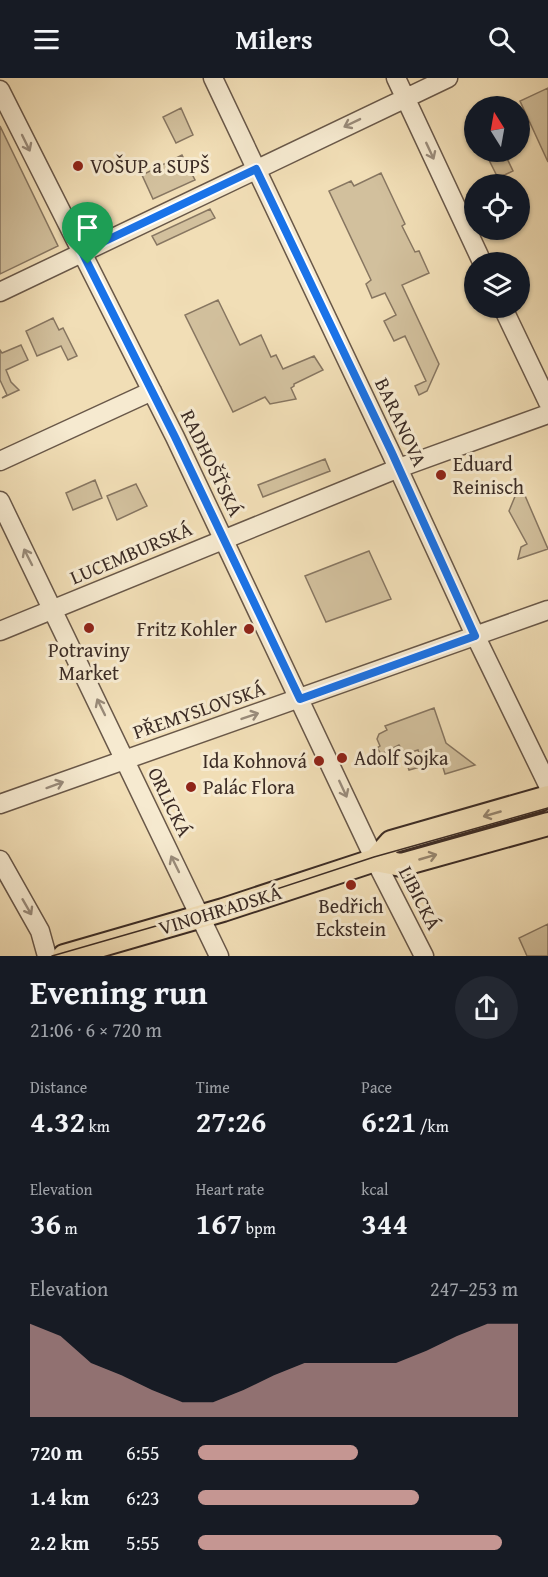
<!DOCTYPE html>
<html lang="en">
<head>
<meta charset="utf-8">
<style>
	:root { --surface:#171b24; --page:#242831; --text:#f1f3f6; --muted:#9ea1a6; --accent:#c59692 }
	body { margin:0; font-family:"Gentium Book Plus",serif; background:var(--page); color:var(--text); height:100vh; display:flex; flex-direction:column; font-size:22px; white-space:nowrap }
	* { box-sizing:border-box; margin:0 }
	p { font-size:20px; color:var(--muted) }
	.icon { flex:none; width:33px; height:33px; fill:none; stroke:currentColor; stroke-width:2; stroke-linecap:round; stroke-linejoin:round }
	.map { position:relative; height:878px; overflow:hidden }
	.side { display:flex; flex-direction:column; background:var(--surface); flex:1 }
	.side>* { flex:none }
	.needle { width:39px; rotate:349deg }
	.buttons { position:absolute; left:464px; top:18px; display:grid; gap:12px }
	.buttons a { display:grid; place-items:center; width:66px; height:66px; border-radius:50%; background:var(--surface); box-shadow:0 2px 4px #0004; font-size:30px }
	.pin { position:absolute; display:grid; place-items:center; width:51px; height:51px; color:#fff; margin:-62px -26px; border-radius:50% 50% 50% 0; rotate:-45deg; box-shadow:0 0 6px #0007 }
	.pin .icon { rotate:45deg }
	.round { display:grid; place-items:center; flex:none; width:63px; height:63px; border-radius:32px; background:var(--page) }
	.overview { display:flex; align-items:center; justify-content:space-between; height:102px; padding:0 30px }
	h1 { font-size:33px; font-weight:700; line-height:45px }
	.figures { display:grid; grid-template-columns:repeat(3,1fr); gap:9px; height:102px; padding:6px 30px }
	.figures div { display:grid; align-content:center }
	.figures b { font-size:30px; font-weight:700 }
	.figures small { font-size:16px; font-weight:400 }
	.figures p { font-size:16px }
	.chart { height:168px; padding:12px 30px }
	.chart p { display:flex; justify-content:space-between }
	.chart svg { width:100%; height:108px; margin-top:6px; fill:var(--accent); opacity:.7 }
	ul { padding:0 30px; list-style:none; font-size:20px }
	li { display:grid; grid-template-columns:96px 72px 1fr; align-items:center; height:45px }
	li i { height:15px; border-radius:8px; background:var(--accent) }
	header { display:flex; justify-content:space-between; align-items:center; height:78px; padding:0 30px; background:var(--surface); font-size:27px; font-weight:700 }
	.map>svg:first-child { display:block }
	.green { fill:#d2c09d; stroke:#877661; stroke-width:1.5 }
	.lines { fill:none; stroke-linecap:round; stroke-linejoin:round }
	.minor-casing { stroke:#695849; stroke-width:21 }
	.major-casing { stroke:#3c2c25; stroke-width:26 }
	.minor { stroke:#f6ead0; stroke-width:18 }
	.major { stroke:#f1deb6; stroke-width:22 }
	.tram { stroke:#3c2c25; stroke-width:1.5 }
	.oneway { stroke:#998b7a }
	.oneway2 { stroke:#96856e }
	.route-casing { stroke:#fff; stroke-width:12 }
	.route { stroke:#1a73e8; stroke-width:8 }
	.poi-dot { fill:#8f2418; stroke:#f6ead0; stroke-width:2 }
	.labels { text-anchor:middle; stroke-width:6; stroke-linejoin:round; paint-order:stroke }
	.poi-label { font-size:20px; fill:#3c2c25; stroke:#f6ead0; text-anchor:start }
	.street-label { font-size:20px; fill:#3c2c25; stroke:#f6ead0 }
</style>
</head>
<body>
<header><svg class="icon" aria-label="menu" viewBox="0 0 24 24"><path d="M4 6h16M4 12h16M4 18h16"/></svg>Milers<svg class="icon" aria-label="search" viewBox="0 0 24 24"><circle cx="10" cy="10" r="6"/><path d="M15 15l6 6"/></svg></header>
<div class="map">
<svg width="548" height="878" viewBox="0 0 548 878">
	<rect width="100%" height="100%" fill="#f1deb6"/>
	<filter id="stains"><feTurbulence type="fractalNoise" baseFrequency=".00333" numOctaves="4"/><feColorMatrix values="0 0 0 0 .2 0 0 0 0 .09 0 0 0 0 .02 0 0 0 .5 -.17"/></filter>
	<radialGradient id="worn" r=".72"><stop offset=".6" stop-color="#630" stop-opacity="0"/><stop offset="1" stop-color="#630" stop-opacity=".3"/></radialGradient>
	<path class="green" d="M548 10V84L520 23Z
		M181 30 193 57 176 65 163 39Z
		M0 48 58 168 0 196Z
		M485 74H504L513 93 498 100Z
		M182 77 195 102 153 121 142 97Z
		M381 95 405 146 402 148 415 174 419 173 429 195 402 207 439 286 427 313 419 317 415 308 426 303 405 258 394 263 384 243 396 237 385 215 372 220 366 206 371 202 329 113 351 103 354 108Z
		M210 131 215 140 157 167 152 158Z
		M218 222 240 267 261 257 271 279 276 277 283 291 314 278 323 292 294 306V308L291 310 296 321 270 326 265 319 233 334 185 237Z
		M53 240 59 252 63 250 77 278 68 282 61 268 37 278 26 253Z
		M21 267 28 282 6 292 11 304 19 312 2 320 7 317 0 302V272L2 275Z
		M325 381 330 393 263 419 258 407Z
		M95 402 102 420 73 432 66 415Z
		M136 406 147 428 117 442 107 418Z
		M523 413 548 471 518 481 521 469 527 466 509 433 516 416Z
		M369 473 391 521 326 544 305 498Z
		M434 630 446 665 475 687 445 696 441 683 409 692 407 686 421 682 418 672 405 676 399 667 381 676 377 670 380 668 377 661 379 656 387 652 385 648Z
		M548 846V878H527L519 860Z"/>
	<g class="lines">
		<defs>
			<path id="minor" d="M213 0 391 375 475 557 548 707
				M396 0 482 184
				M0 12 175 359 375 782 424 878
				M0 214 448 0
				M503 230 548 324
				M0 383 152 313
				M0 423 219 878
				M0 553 399 390 548 336
				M0 726 548 532
				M0 782 40 853 47 878"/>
			<path id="major" d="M375 782 391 764 548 719
				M64 878 223 832 375 782 401 787 548 746"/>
		</defs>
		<use href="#minor" class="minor-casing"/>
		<use href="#major" class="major-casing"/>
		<use href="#minor" class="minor"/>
		<use href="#major" class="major"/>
		<path class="tram" d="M52 878 222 829 374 779 548 730"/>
	</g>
	<defs><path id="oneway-shaft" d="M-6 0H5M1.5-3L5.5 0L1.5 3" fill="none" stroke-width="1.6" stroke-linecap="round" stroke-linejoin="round" transform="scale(1.5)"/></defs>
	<g class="oneway">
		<use href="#oneway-shaft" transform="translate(352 45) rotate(154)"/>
		<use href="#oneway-shaft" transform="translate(26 65) rotate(64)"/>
		<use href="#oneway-shaft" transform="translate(430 73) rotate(65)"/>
		<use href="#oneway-shaft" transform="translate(28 479) rotate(-117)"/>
		<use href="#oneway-shaft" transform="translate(101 629) rotate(-116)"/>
		<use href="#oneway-shaft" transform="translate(250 638) rotate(-19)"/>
		<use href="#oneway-shaft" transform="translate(55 707) rotate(-20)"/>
		<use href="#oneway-shaft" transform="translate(343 711) rotate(65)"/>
		<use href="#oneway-shaft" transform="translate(175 786) rotate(-116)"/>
		<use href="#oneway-shaft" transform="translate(27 829) rotate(60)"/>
	</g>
	<g class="oneway2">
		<use href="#oneway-shaft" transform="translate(492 736) rotate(164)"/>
		<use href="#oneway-shaft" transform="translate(428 779) rotate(-16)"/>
	</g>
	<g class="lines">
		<defs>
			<path id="route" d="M256 91 392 375 475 558 300 621 175 359 82 174Z"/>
		</defs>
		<use href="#route" class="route-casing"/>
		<use href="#route" class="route"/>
	</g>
	<g class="poi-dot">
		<circle cx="78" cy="88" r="6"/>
		<circle cx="441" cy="397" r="6"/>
		<circle cx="89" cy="550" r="6"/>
		<circle cx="249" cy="551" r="6"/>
		<circle cx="342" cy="680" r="6"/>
		<circle cx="319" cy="683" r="6"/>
		<circle cx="191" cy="709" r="6"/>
		<circle cx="351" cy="807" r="6"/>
	</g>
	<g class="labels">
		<g class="poi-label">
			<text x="90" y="95">VOŠUP a SUPŠ</text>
			<text x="453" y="393">Eduard<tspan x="453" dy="23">Reinisch</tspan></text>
			<text x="237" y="558" text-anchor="end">Fritz Kohler</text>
			<text x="89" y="579" text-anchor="middle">Potraviny<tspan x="89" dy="23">Market</tspan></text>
			<text x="354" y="687">Adolf Sojka</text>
			<text x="307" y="690" text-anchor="end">Ida Kohnová</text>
			<text x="203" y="716">Palác Flora</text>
			<text x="351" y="835" text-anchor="middle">Bedřich<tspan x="351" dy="23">Eckstein</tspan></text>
		</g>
		<g class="street-label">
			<text transform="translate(401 344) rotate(65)" y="7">BARANOVA</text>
			<text transform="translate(212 385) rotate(64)" y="7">RADHOŠŤSKÁ</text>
			<text transform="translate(131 475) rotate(-23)" y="7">LUCEMBURSKÁ</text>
			<text transform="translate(199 632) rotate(-19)" y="7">PŘEMYSLOVSKÁ</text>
			<text transform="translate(170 724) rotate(64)" y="7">ORLICKÁ</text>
			<text transform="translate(420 820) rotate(63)" y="7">LIBICKÁ</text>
			<text transform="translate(220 832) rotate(-17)" y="7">VINOHRADSKÁ</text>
		</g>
	</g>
	<rect width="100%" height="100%" filter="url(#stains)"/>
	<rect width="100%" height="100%" fill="url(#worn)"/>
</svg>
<div class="buttons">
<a><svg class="needle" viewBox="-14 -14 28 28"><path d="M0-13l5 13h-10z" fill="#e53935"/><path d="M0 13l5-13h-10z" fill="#9ea1a6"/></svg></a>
<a><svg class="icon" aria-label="locate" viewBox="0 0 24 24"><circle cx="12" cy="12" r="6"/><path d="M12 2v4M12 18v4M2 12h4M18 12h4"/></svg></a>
<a><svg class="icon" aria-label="layers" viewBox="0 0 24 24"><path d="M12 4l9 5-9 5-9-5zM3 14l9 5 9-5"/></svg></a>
</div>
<div class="pin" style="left:88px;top:186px;background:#1e9e55"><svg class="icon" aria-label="arrive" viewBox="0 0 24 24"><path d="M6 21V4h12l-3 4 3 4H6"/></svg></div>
</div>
<section class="side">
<div class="overview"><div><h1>Evening run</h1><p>21:06 · 6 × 720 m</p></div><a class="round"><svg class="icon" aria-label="share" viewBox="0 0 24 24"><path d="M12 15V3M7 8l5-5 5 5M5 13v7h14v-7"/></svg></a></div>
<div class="figures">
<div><p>Distance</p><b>4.32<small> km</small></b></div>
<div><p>Time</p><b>27:26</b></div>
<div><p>Pace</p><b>6:21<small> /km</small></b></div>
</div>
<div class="figures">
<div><p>Elevation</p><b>36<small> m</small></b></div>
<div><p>Heart rate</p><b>167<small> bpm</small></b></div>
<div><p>kcal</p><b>344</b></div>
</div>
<div class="chart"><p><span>Elevation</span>247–253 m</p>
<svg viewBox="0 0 160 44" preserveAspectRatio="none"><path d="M0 44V6L10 11L20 22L30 27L40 33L50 38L60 38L70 33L80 27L90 22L100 22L110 22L120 22L130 17L140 11L150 6L160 6V44z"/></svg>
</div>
<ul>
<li><b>720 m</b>6:55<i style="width:50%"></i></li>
<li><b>1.4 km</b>6:23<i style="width:69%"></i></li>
<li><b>2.2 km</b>5:55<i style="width:95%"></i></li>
</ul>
</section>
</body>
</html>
